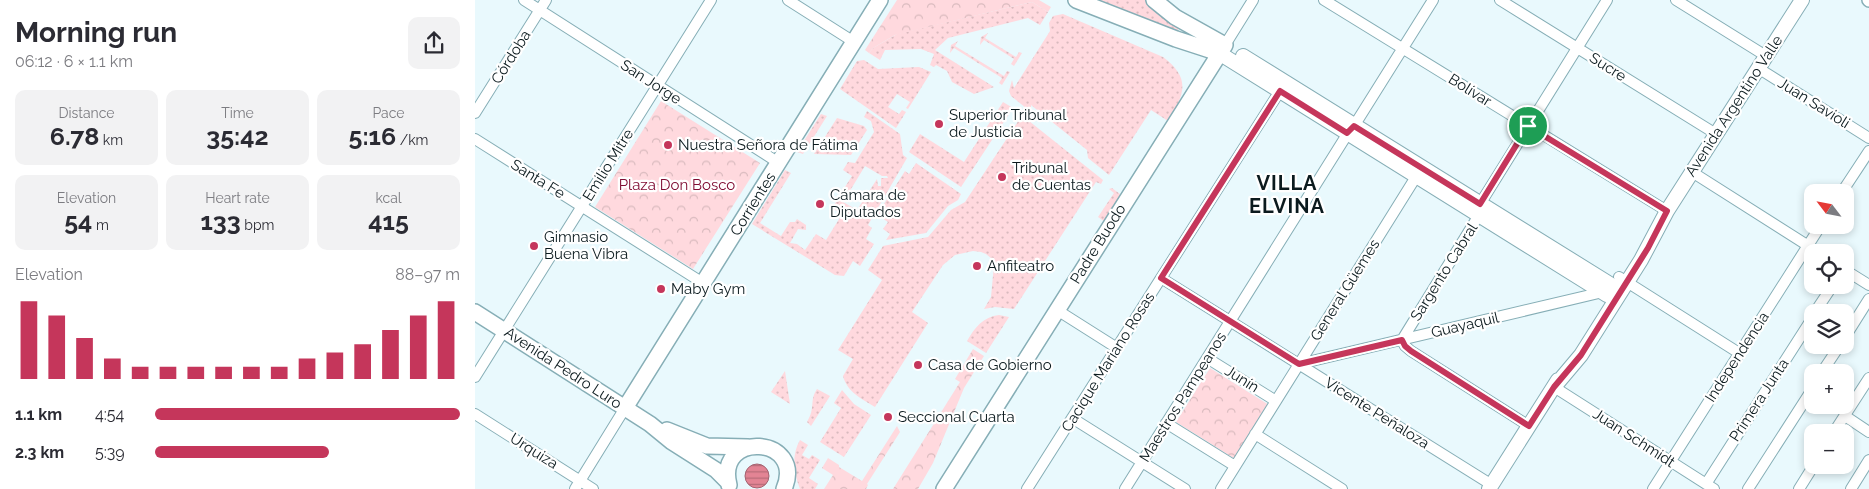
<!DOCTYPE html>
<html lang="en">
<head>
<meta charset="utf-8">
<style>
	:root { --surface:#fff; --page:#f2f2f3; --text:#2b2b33; --muted:#7c7c81; --accent:#c5365b }
	body { margin:0; font-family:Raleway,sans-serif; background:var(--page); color:var(--text); height:100vh; display:flex; flex-direction:column; font-size:19px; white-space:nowrap }
	* { box-sizing:border-box; margin:0 }
	p { font-size:16px; color:var(--muted) }
	.icon { flex:none; width:28px; height:28px; fill:none; stroke:currentColor; stroke-width:2; stroke-linecap:round; stroke-linejoin:round }
	.map { position:relative; flex:1; overflow:hidden }
	.sheet { display:flex; flex-direction:column; background:var(--surface); width:475px }
	.sheet>* { flex:none }
	.needle { width:32px; rotate:302deg }
	.tools { position:absolute; left:1329px; top:184px; display:grid; gap:10px }
	.tools a { display:grid; place-items:center; width:50px; height:50px; border-radius:10px; background:var(--surface); box-shadow:0 2px 8px #0003; font-size:25px }
	.pin { position:absolute; display:grid; place-items:center; width:42px; height:42px; color:#fff; margin:-21px; border:2px solid #fff; border-radius:50%; box-shadow:0 1px 5px #0007 }
	.round { display:grid; place-items:center; flex:none; width:52px; height:52px; border-radius:10px; background:var(--page) }
	.headline { display:flex; align-items:center; justify-content:space-between; height:85px; padding:0 15px }
	h1 { font-size:28px; font-weight:700; line-height:38px }
	.figures { display:grid; grid-template-columns:repeat(3,1fr); gap:8px; height:85px; padding:5px 15px }
	.figures div { display:grid; align-content:center; border-radius:10px; background:var(--page); text-align:center }
	.figures b { font-size:25px; font-weight:700 }
	.figures small { font-size:14px; font-weight:400 }
	.figures p { font-size:14px }
	.chart { height:140px; padding:10px 15px }
	.chart p { display:flex; justify-content:space-between }
	.chart svg { width:100%; height:90px; margin-top:5px; stroke:var(--accent); stroke-width:6 }
	ul { padding:0 15px; list-style:none; font-size:16px }
	li { display:grid; grid-template-columns:80px 60px 1fr; align-items:center; height:38px }
	li i { height:12px; border-radius:6px; background:var(--accent) }
	main { display:flex; flex:1; min-height:0 }
	.map>svg:first-child { display:block }
	.grass { fill:url(#grass-dots) }
	.forest { fill:url(#forest-crowns) }
	.water { fill:url(#water-rules); stroke:#a26471 }
	.lines { fill:none; stroke-linecap:round; stroke-linejoin:round }
	.minor-casing { stroke:#86aeb6; stroke-width:12 }
	.tertiary-casing { stroke:#86aeb6; stroke-width:14 }
	.secondary-casing { stroke:#86aeb6; stroke-width:16 }
	.primary-casing { stroke:#86aeb6; stroke-width:18 }
	.minor { stroke:#fff; stroke-width:10 }
	.tertiary { stroke:#fff; stroke-width:11 }
	.secondary { stroke:#fff; stroke-width:14 }
	.primary { stroke:#fff; stroke-width:15 }
	.route-casing { stroke:#fff; stroke-width:10 }
	.route { stroke:#c5365b; stroke-width:6 }
	.poi-dot { fill:#c5365b; stroke:#fff; stroke-width:2 }
	.labels { text-anchor:middle; stroke-width:4.5; stroke-linejoin:round; paint-order:stroke }
	.street-label { font-size:15px; fill:#0b1a1e; stroke:#fff }
	.poi-label { font-size:15px; fill:#0b1a1e; stroke:#fff; text-anchor:start }
	.park-label { font-size:15px; fill:#800d33; stroke:#fff }
	.district-label { font-size:20px; font-weight:bold; letter-spacing:1px; fill:#0b1a1e; stroke:#fff }
</style>
</head>
<body>
<main>
<section class="sheet">
<div class="headline"><div><h1>Morning run</h1><p>06:12 · 6 × 1.1 km</p></div><a class="round"><svg class="icon" aria-label="share" viewBox="0 0 24 24"><path d="M12 15V3M7 8l5-5 5 5M5 13v7h14v-7"/></svg></a></div>
<div class="figures">
<div><p>Distance</p><b>6.78<small> km</small></b></div>
<div><p>Time</p><b>35:42</b></div>
<div><p>Pace</p><b>5:16<small> /km</small></b></div>
</div>
<div class="figures">
<div><p>Elevation</p><b>54<small> m</small></b></div>
<div><p>Heart rate</p><b>133<small> bpm</small></b></div>
<div><p>kcal</p><b>415</b></div>
</div>
<div class="chart"><p><span>Elevation</span>88–97 m</p>
<svg viewBox="0 0 160 44" preserveAspectRatio="none"><path d="M5 44V6M15 44V13M25 44V24M35 44V34M45 44V38M55 44V38M65 44V38M75 44V38M85 44V38M95 44V38M105 44V34M115 44V31M125 44V27M135 44V20M145 44V13M155 44V6"/></svg>
</div>
<ul>
<li><b>1.1 km</b>4:54<i style="width:100%"></i></li>
<li><b>2.3 km</b>5:39<i style="width:57%"></i></li>
</ul>
</section>
<div class="map">
<svg width="1394" height="489" viewBox="0 0 1394 489">
	<defs>
		<pattern id="grass-dots" width="8" height="8" patternUnits="userSpaceOnUse" patternTransform="scale(1.25)"><rect width="8" height="8" fill="#ffd9de"/><path d="M2 2h.1M6 6h.1" fill="none" stroke="#d9babe" stroke-width="1.8" stroke-linecap="round"/></pattern>
		<pattern id="forest-crowns" width="20" height="18" patternUnits="userSpaceOnUse" patternTransform="scale(1.25)"><rect width="20" height="18" fill="#ffd9de"/><path d="M2 6a3 3 0 1 1 6 0M12 15a3 3 0 1 1 6 0" fill="none" stroke="#d9babe"/></pattern>
		<pattern id="water-rules" width="6" height="5" patternUnits="userSpaceOnUse" patternTransform="scale(1.25)"><rect width="6" height="5" fill="#e38494"/><path d="M0 2.5h6" fill="none" stroke="#b66b78"/></pattern>
	</defs>
	<rect width="100%" height="100%" fill="#e9f9fd"/>
	<path class="grass" d="M626 0H670L704 27 702 32 627 3Z
		M557 2 573 12 565 25 553 18 473 38 460 50 519 87 499 94 477 82 472 71 461 65 459 67 455 65 459 54 446 49 410 50 405 60 394 53 398 48 422 34Z
		M588 14 688 57C716 78 710 94 693 121L676 110 634 175 613 158 612 150 556 105V112L536 96 534 91 537 80 539 88 575 31 574 23 578 16Z
		M513 33 510 38 541 57 544 52 547 53 539 66 536 64 539 59 509 40 505 45 506 37Z
		M483 41 480 46 529 76 532 71 535 72 527 85 524 83 527 78 479 48 475 53 476 45Z
		M389 60 403 69 444 67 456 72 433 109 431 108 435 102 422 94 413 107 424 114 427 110 431 112 421 128 365 89 382 61Z
		M528 102 538 108 486 187 434 152 445 134 489 162Z
		M392 111 425 134 428 155 432 158 393 225 397 228 391 239 399 244 385 266 378 261 369 276 360 275 277 224 310 170 316 173 285 223 306 236 315 222H320L322 219 331 225V230L323 229 315 243 322 244 330 250 341 234 351 240 366 216 365 213 357 208 363 199 382 210 402 179 403 186H406V178H413L412 176H407L390 166 373 194 368 190 377 176 368 170 373 162 380 163 399 132 396 121 389 117Z
		M346 114 352 116 328 154 322 152Z
		M549 117 628 180 626 184 621 182 539 309 520 307 509 309 516 297 519 265 517 259 511 254 506 252 498 251 480 255 468 265 437 312 453 323 400 407C387 399 372 392 368 376L378 359 363 350 407 280 393 270 408 246 453 237 476 210 490 202 544 120Z
		M362 118 389 126 392 130 376 155 339 154Z
		M441 163 486 194 483 200 473 206 451 233 411 240 415 234 408 229 413 222 402 215 430 171 434 174Z
		M637 188 645 194 646 197 630 222 623 217 639 193 634 189Z
		M524 315 534 317 511 353 492 341C500 327 508 317 524 315Z
		M310 371 315 404 296 392Z
		M342 389 355 396 336 426 332 422C341 407 334 401 342 389Z
		M367 390 379 404 396 415 369 457 345 442 366 408 359 403Z
		M325 440 333 445 327 455 334 459 337 455 345 460 334 478 343 484 340 489H325C319 474 316 455 325 440Z"/>
	<path class="forest" d="M422 0H564L576 7 573 12 557 2 420 35 398 48 394 53 390 50Z
		M186 101 285 163 218 269 120 207Z
		M498 349 509 356 489 388 458 463 443 489H418L485 382 480 379Z
		M735 368 794 405 760 459 701 422Z
		M422 426 425 432 392 484 393 485 391 489H349L358 475 347 468 353 458 364 465V467L387 481Z"/>
	<path class="water" d="M270 476a12 12 0 1 1 24 0a12 12 0 1 1-24 0Z"/>
	<g class="lines">
		<defs>
			<path id="minor" d="M49 0 304 163
				M313 0 379 42
				M849 0 1192 211
				M1025 0 1241 134
				M1201 0 1291 56
				M750 45 778 0
				M1283 68 1394 138
				M0 113 71 0
				M0 139 228 283
				M1217 172 1343 252
				M1367 192 1394 151
				M1370 270 1394 285
				M1144 277 1264 353
				M686 278 1017 485
				M582 310 642 348
				M1340 312 1358 285
				M1370 337 1394 299
				M927 340 1004 215 1005 204 1132 0
				M927 340 930 346 936 351 1054 426
				M732 358 801 401
				M824 364 1128 292
				M1347 372 1365 345
				M0 377 236 0
				M1079 387 1239 489
				M0 414 118 489
				M1370 416 1394 432
				M597 418 710 489
				M691 423 760 466
				M1359 432 1394 378
				M780 434 867 489
				M1231 484 1338 317
				M100 489 150 408
				M552 489 808 86
				M650 489 873 133 879 126 958 0
				M746 489 944 172
				M1178 489 1346 225
				M1273 489 1338 388
				M1324 489 1339 465
				M1376 489 1394 460"/>
			<path id="tertiary" d="M1393 0 1394 1"/>
			<path id="secondary" d="M744 53 1132 295 1137 297 1143 295
				M768 56 1138 286 1143 295
				M1079 387 1106 355 1166 260 1192 211 1327 0
				M1014 489 1083 380"/>
			<path id="primary" d="M601 0 701 39 744 53
				M0 312 175 424 197 442 241 470 253 482
				M150 408 405 0
				M192 430 232 446 273 447
				M254 485C240 430 331 436 309 489
				M469 489 750 45 700 17 679 0"/>
		</defs>
		<use href="#minor" class="minor-casing"/>
		<use href="#tertiary" class="tertiary-casing"/>
		<use href="#secondary" class="secondary-casing"/>
		<use href="#primary" class="primary-casing"/>
		<use href="#minor" class="minor"/>
		<use href="#tertiary" class="tertiary"/>
		<use href="#secondary" class="secondary"/>
		<use href="#primary" class="primary"/>
	</g>
	<g class="lines">
		<defs>
			<path id="route" d="M805 91 872 133 879 126 1005 204 1053 126 1192 211 1173 248 1106 355 1079 387 1054 426 936 351 930 346 927 340 824 364 686 278Z"/>
		</defs>
		<use href="#route" class="route-casing"/>
		<use href="#route" class="route"/>
	</g>
	<g class="poi-dot">
		<circle cx="464" cy="124" r="5"/>
		<circle cx="193" cy="145" r="5"/>
		<circle cx="527" cy="177" r="5"/>
		<circle cx="345" cy="204" r="5"/>
		<circle cx="59" cy="246" r="5"/>
		<circle cx="502" cy="266" r="5"/>
		<circle cx="186" cy="289" r="5"/>
		<circle cx="443" cy="365" r="5"/>
		<circle cx="413" cy="417" r="5"/>
	</g>
	<g class="labels">
		<g class="street-label">
			<text transform="translate(36 57) rotate(-58)" y="5">Córdoba</text>
			<text transform="translate(1133 67) rotate(32)" y="5">Sucre</text>
			<text transform="translate(176 82) rotate(33)" y="5">San Jorge</text>
			<text transform="translate(995 90) rotate(32)" y="5">Bolívar</text>
			<text transform="translate(1339 103) rotate(32)" y="5">Juan Savioli</text>
			<text transform="translate(1259 106) rotate(-57)" y="5">Avenida Argentino Valle</text>
			<text transform="translate(133 165) rotate(-58)" y="5">Emilio Mitre</text>
			<text transform="translate(63 179) rotate(32)" y="5">Santa Fe</text>
			<text transform="translate(278 204) rotate(-58)" y="5">Corrientes</text>
			<text transform="translate(623 244) rotate(-58)" y="5">Padre Buodo</text>
			<text transform="translate(969 272) rotate(-58)" y="5">Sargento Cabral</text>
			<text transform="translate(870 290) rotate(-58)" y="5">General Güemes</text>
			<text transform="translate(990 325) rotate(-13)" y="5">Guayaquil</text>
			<text transform="translate(1262 357) rotate(-57)" y="5">Independencia</text>
			<text transform="translate(633 362) rotate(-58)" y="5">Cacique Mariano Rosas</text>
			<text transform="translate(88 368) rotate(33)" y="5">Avenida Pedro Luro</text>
			<text transform="translate(767 379) rotate(32)" y="5">Junín</text>
			<text transform="translate(708 397) rotate(-58)" y="5">Maestros Pampeanos</text>
			<text transform="translate(1284 400) rotate(-57)" y="5">Primera Junta</text>
			<text transform="translate(902 413) rotate(32)" y="5">Vicente Peñaloza</text>
			<text transform="translate(1159 438) rotate(33)" y="5">Juan Schmidt</text>
			<text transform="translate(59 451) rotate(32)" y="5">Urquiza</text>
		</g>
		<g class="poi-label">
			<text x="474" y="120">Superior Tribunal<tspan x="474" dy="17">de Justicia</tspan></text>
			<text x="203" y="150">Nuestra Señora de Fátima</text>
			<text x="537" y="173">Tribunal<tspan x="537" dy="17">de Cuentas</tspan></text>
			<text x="355" y="200">Cámara de<tspan x="355" dy="17">Diputados</tspan></text>
			<text x="69" y="242">Gimnasio<tspan x="69" dy="17">Buena Vibra</tspan></text>
			<text x="512" y="271">Anfiteatro</text>
			<text x="196" y="294">Maby Gym</text>
			<text x="453" y="370">Casa de Gobierno</text>
			<text x="423" y="422">Seccional Cuarta</text>
		</g>
		<g class="park-label">
			<text x="202" y="190">Plaza Don Bosco</text>
		</g>
		<g class="district-label">
			<text x="812" y="190">VILLA<tspan x="812" dy="23">ELVINA</tspan></text>
		</g>
	</g>
</svg>
<div class="tools">
<a><svg class="needle" viewBox="-14 -14 28 28"><path d="M0-13l5 13h-10z" fill="#e53935"/><path d="M0 13l5-13h-10z" fill="#7c7c81"/></svg></a>
<a><svg class="icon" aria-label="locate" viewBox="0 0 24 24"><circle cx="12" cy="12" r="6"/><path d="M12 2v4M12 18v4M2 12h4M18 12h4"/></svg></a>
<a><svg class="icon" aria-label="layers" viewBox="0 0 24 24"><path d="M12 4l9 5-9 5-9-5zM3 14l9 5 9-5"/></svg></a>
<a>+</a>
<a>−</a>
</div>
<div class="pin" style="left:1053px;top:126px;background:#1e9e55"><svg class="icon" aria-label="arrive" viewBox="0 0 24 24"><path d="M6 21V4h12l-3 4 3 4H6"/></svg></div>
</div>
</main>
</body>
</html>
